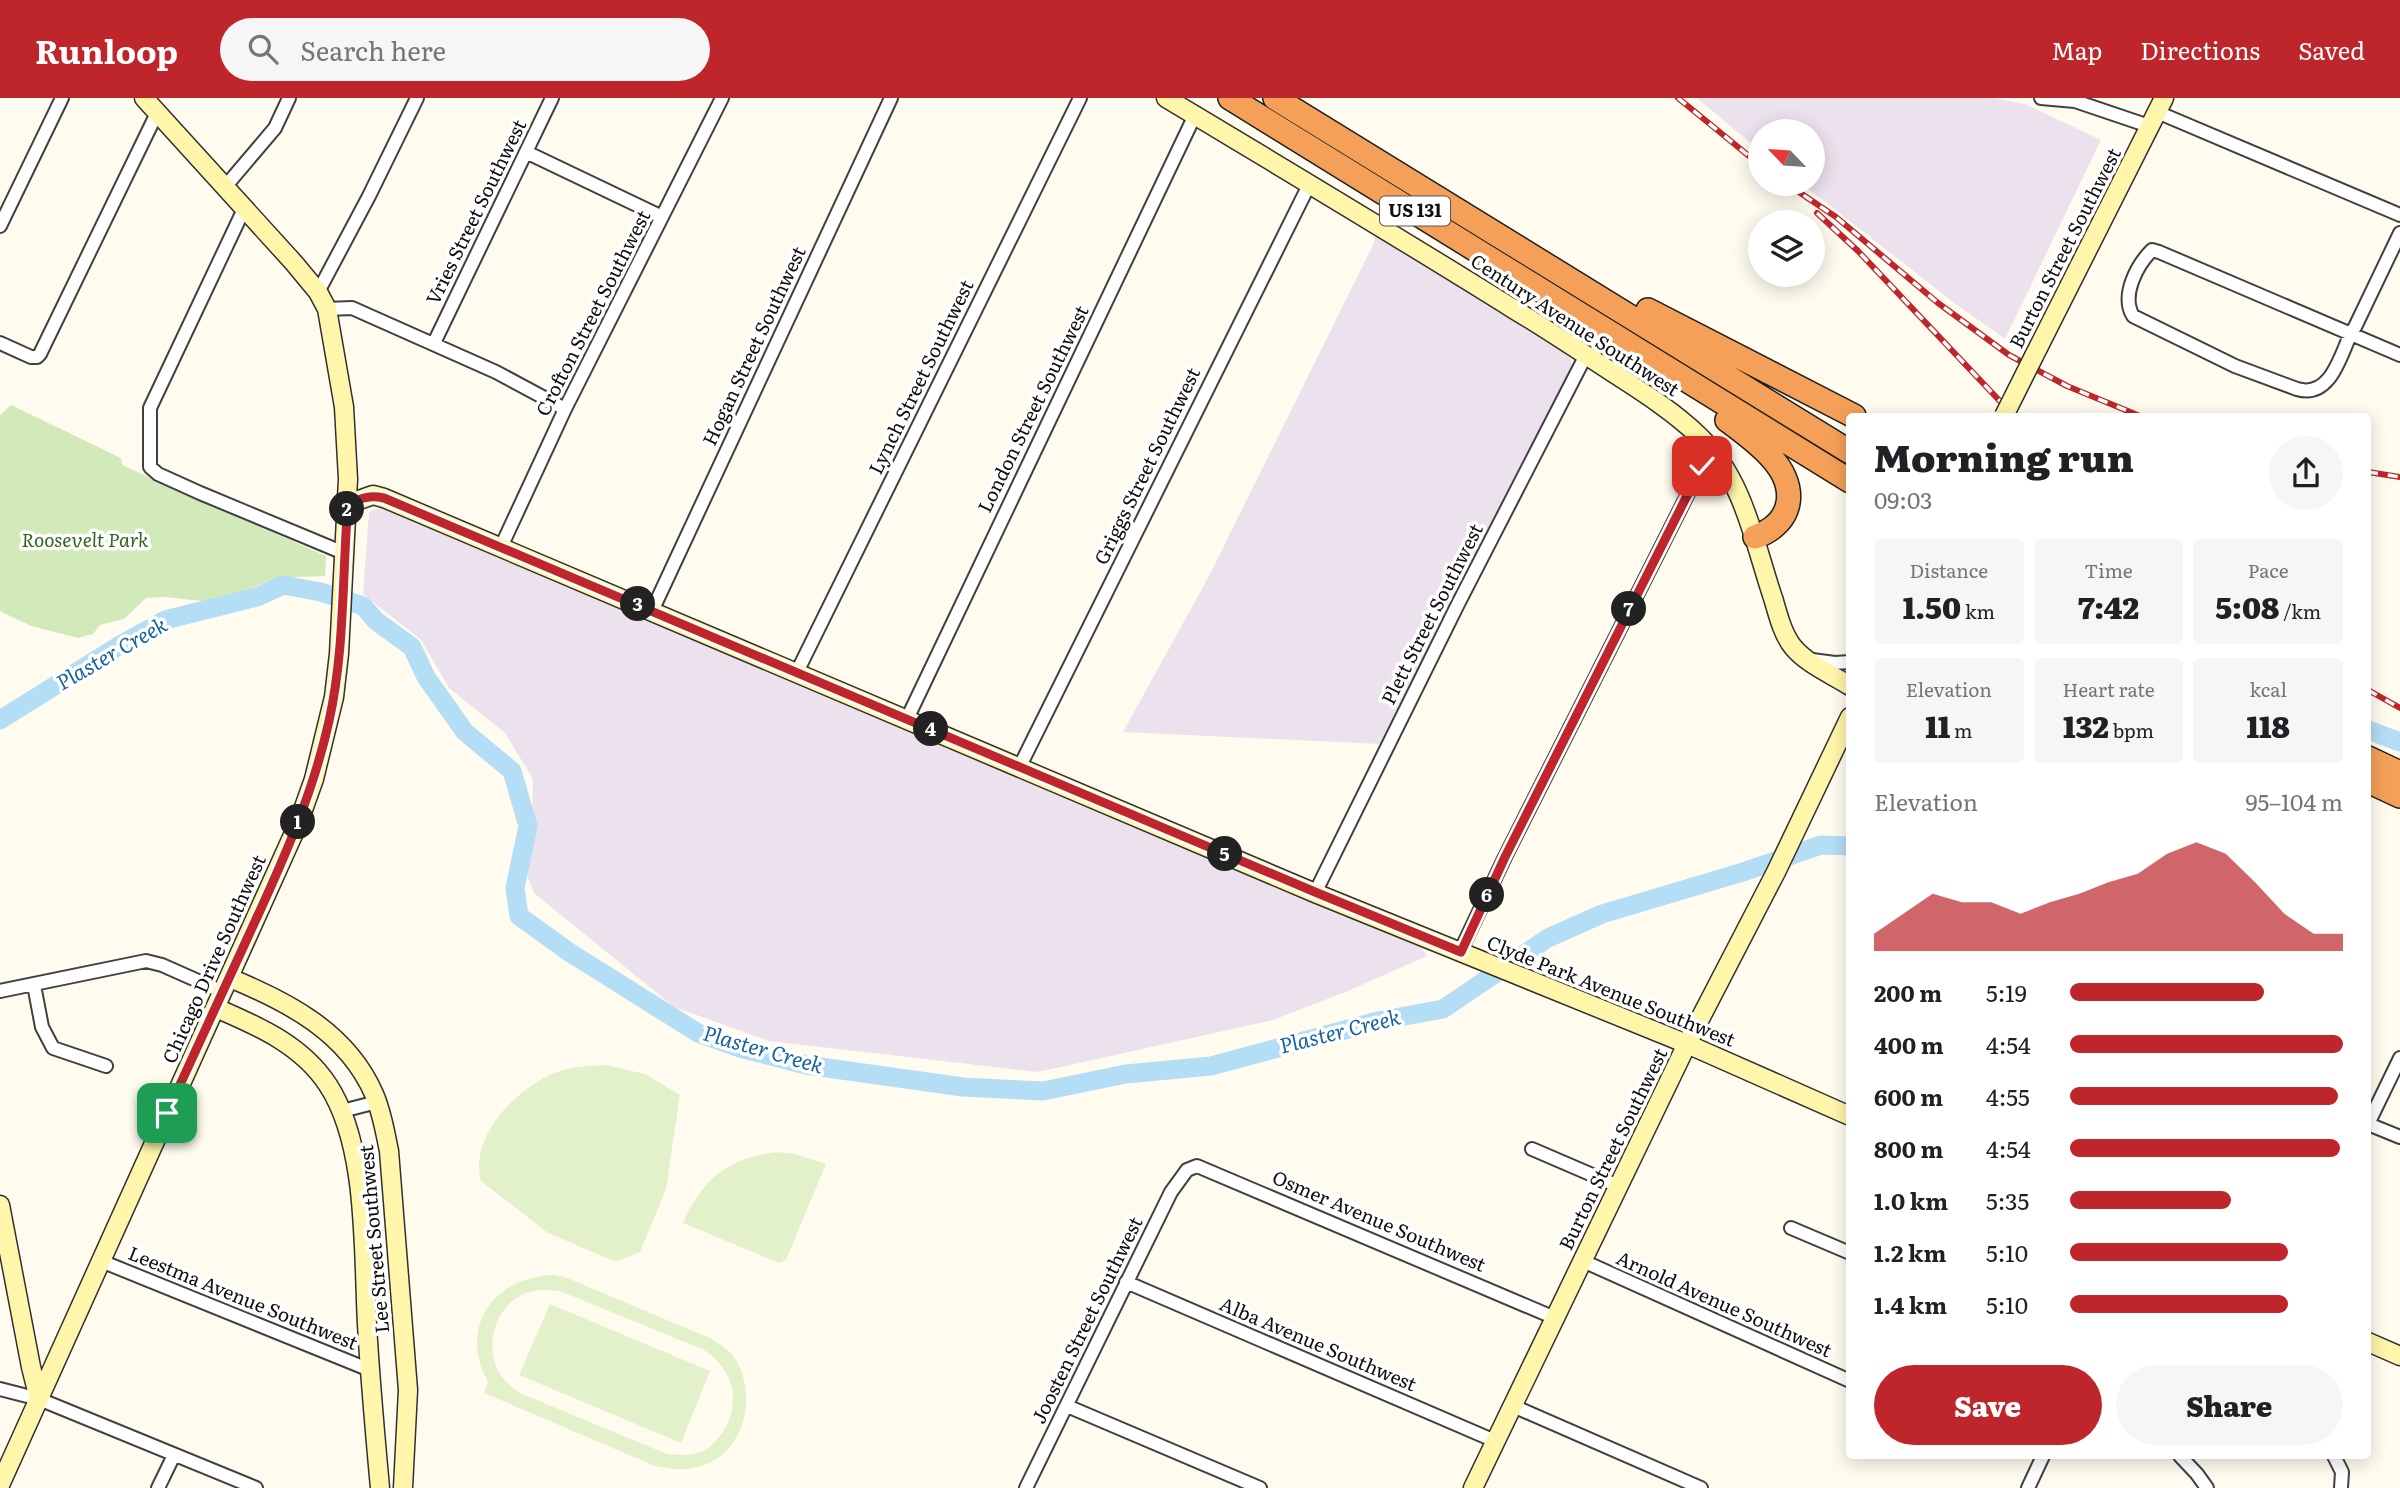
<!DOCTYPE html>
<html lang="en">
<head>
<meta charset="utf-8">
<style>
	:root { --surface:#fff; --page:#f6f6f6; --text:#202124; --muted:#757577; --accent:#be262c }
	body { margin:0; font-family:Literata,serif; background:var(--page); color:var(--text); height:100vh; display:flex; flex-direction:column; font-size:26px; white-space:nowrap }
	* { box-sizing:border-box; margin:0 }
	p { font-size:23px; color:var(--muted) }
	.icon { flex:none; width:38px; height:38px; fill:none; stroke:currentColor; stroke-width:2; stroke-linecap:round; stroke-linejoin:round }
	.map { position:relative; flex:1; overflow:hidden }
	.sheet { position:absolute; left:1846px; top:315px; width:525px; height:1046px; display:flex; flex-direction:column; background:var(--surface); border-radius:7px; box-shadow:0 4px 18px #0003 }
	.sheet>* { flex:none }
	.needle { width:46px; rotate:295deg }
	.buttons { position:absolute; left:1748px; top:21px; display:grid; gap:14px }
	.buttons a { display:grid; place-items:center; width:77px; height:77px; border-radius:50%; background:var(--surface); box-shadow:0 4px 18px #0003; font-size:35px }
	.pin { position:absolute; display:grid; place-items:center; width:60px; height:60px; color:#fff; margin:-30px; border-radius:14px; box-shadow:0 4px 10px #0006 }
	.km { position:absolute; width:35px; height:35px; margin:-18px; border-radius:50%; background:#222; color:#fff; font-size:19px; line-height:35px; text-align:center }
	.round { display:grid; place-items:center; flex:none; width:74px; height:74px; border-radius:37px; background:var(--page) }
	.headline { display:flex; align-items:center; justify-content:space-between; height:119px; padding:0 28px }
	h1 { font-size:38px; font-weight:800; line-height:52px }
	.metrics { display:grid; grid-template-columns:repeat(3,1fr); gap:10px; height:119px; padding:7px 28px }
	.metrics div { display:grid; align-content:center; border-radius:7px; background:var(--page); text-align:center }
	.metrics b { font-size:30px; font-weight:800 }
	.metrics small { font-size:19px; font-weight:400 }
	.metrics p { font-size:19px }
	.chart { height:196px; padding:14px 28px }
	.chart p { display:flex; justify-content:space-between }
	.chart svg { width:100%; height:126px; margin-top:7px; fill:var(--accent); opacity:.7 }
	.cta { display:flex; gap:14px; margin-top:auto; padding:14px 28px }
	.cta a { flex:1; height:80px; border-radius:42px; background:var(--accent); color:#fff; font-size:28px; font-weight:800; line-height:80px; text-align:center }
	.cta a+a { background:var(--page); color:var(--text) }
	ul { padding:0 28px; list-style:none; font-size:23px }
	li { display:grid; grid-template-columns:112px 84px 1fr; align-items:center; height:52px }
	li i { height:18px; border-radius:9px; background:var(--accent) }
	header { display:flex; align-items:center; gap:42px; box-sizing:border-box; height:98px; padding:0 35px; background:var(--accent); color:#fff }
	header strong { font-size:33px }
	nav { display:flex; gap:38px; margin-inline-start:auto; font-size:24px }
	.search { width:490px; height:63px; background:var(--page); display:flex; align-items:center; gap:18px; box-sizing:border-box; padding:0 24px; border-radius:38px; color:var(--muted); font-size:26px }
	.map>svg:first-child { display:block }
	.industrial { fill:#ece2ed }
	.green { fill:#d2e9b9 }
	.pitch { fill:#e3f1cb; fill-rule:evenodd }
	.lines { fill:none; stroke-linecap:round; stroke-linejoin:round }
	.river { stroke:#b4ddf6; stroke-width:19 }
	.street-casing { stroke:#414141; stroke-width:16 }
	.secondary-casing { stroke:#303030; stroke-width:21 }
	.highway-casing { stroke:#1f1f1f; stroke-width:26 }
	.street { stroke:#fff; stroke-width:12 }
	.secondary { stroke:#fff6ab; stroke-width:18 }
	.highway { stroke:#f4a058; stroke-width:23 }
	.rail-casing { stroke:#be262c; stroke-width:6 }
	.rail { stroke:#fff; stroke-width:3.5; stroke-dasharray:10; stroke-linecap:butt }
	.secondary-bridge-casing { stroke:#303030; stroke-width:21; stroke-linecap:butt }
	.secondary-bridge { stroke:#fff6ab; stroke-width:18 }
	.route-casing { stroke:#fff; stroke-width:14 }
	.route { stroke:#be262c; stroke-width:9 }
	.labels { text-anchor:middle; stroke-width:7; stroke-linejoin:round; paint-order:stroke }
	.shield { fill:#fff; stroke:#565656; stroke-width:2 }
	.shield-label { font-size:18px; font-weight:bold; fill:#0e0e0e }
	.street-label { font-size:19px; fill:#0e0e0e; stroke:#fff }
	.park-label { font-size:19px; font-style:italic; fill:#2d661e; stroke:#fff }
	.water-label { font-size:21px; font-style:italic; fill:#1763a0; stroke:#fff }
</style>
</head>
<body>
<header>
<strong>Runloop</strong>
<div class="search"><svg class="icon" aria-label="search" viewBox="0 0 24 24"><circle cx="10" cy="10" r="6"/><path d="M15 15l6 6"/></svg>Search here</div>
<nav><a>Map</a><a>Directions</a><a>Saved</a></nav>
</header>
<div class="map">
<svg width="2400" height="1390" viewBox="0 0 2400 1390">
	<rect width="100%" height="100%" fill="#fffcef"/>
	<path class="industrial" d="M1697 0H1993L2025 6 2101 42 2005 241 1957 207 1802 86H1813V33H1760V53Z
		M1376 136 1562 254 1571 261 1572 271 1380 646 1123 634 1209 478 1373 147Z
		M381 409 1421 849 1427 858 1348 893 1273 922 1038 974 769 943 674 909 534 795 527 777 531 757 533 681 505 635 449 590 421 542 363 496 369 414Z"/>
	<path class="green" d="M11 307 121 360 122 367 326 458 325 478 296 479 268 483 220 505 165 499 146 500 124 521 100 527 93 536 78 540 31 528 4 515 0 513V317Z"/>
	<path class="pitch" d="M606 967 645 976 680 997 666 1091 640 1154 616 1164 548 1135 481 1083C469 1037 518 989 557 974 573 968 590 968 606 967Z
		M777 1054 795 1056 826 1066 786 1162 779 1165 683 1125C703 1080 728 1060 777 1054Z
		M553 1177 565 1179 712 1241C721 1247 731 1253 736 1262 758 1299 744 1358 698 1369 684 1373 669 1371 655 1368L484 1295 488 1284C458 1230 493 1179 553 1177ZM550 1192 560 1193 702 1251C732 1269 742 1300 724 1332 720 1339 712 1348 705 1352 693 1358 679 1357 667 1356L520 1295C513 1290 505 1284 500 1276 482 1246 497 1201 533 1193 538 1192 545 1192 550 1192Z
		M550 1206 710 1273 681 1345 519 1277Z"/>
	<g class="lines">
		<path class="river" d="M0 622 120 547 165 522 257 499 283 487 321 494 363 508 376 523 412 549 426 579 465 634 512 673 528 728 515 790 519 818 569 854 698 935 740 950 806 967 963 989 1043 993 1126 976 1211 968 1378 923 1443 911 1548 840 1602 816 1743 774 1821 747 1850 748
			M2368 632 2400 644"/>
		<defs>
			<path id="street" d="M2041 0 2075 3 2149 28
				M2157 14 2400 117
				M526 54 662 119
				M225 89 275 30 289 0
				M244 111 150 310V369L158 376 200 395 344 455
				M0 128 62 0
				M2400 135 2355 229 2351 235C2340 259 2330 301 2297 291L2235 268 2133 218C2121 198 2136 168 2152 152L2159 154 2400 257
				M318 194 369 98 417 0
				M327 211 352 210 496 274 565 311
				M0 245 31 259H37L40 256 157 15
				M434 245 552 0
				M501 449 565 311 722 0
				M652 513 891 0
				M1812 562 1835 565 1850 564
				M797 574 1080 0
				M907 621 1195 17
				M1020 668 1310 85
				M1315 795 1458 506 1586 257
				M1460 854 1505 759 1711 350
				M34 887 42 929 53 950 106 968
				M0 893 146 863 162 867 223 894
				M342 1013 377 1004
				M2368 1026 2400 960
				M2368 1026 2400 1039
				M1532 1051 1618 1088
				M1791 1130 1850 1155
				M101 1163 370 1272
				M1583 1163 1850 1283
				M1126 1184 1495 1343
				M0 1291 39 1301 256 1390
				M1067 1308 1260 1390
				M1513 1308 1701 1390
				M2180 1358 2197 1376 2207 1390
				M2334 1358 2342 1374 2341 1390
				M158 1390 174 1357
				M1026 1390 1171 1094 1187 1072 1197 1068 1555 1220
				M2028 1390 2043 1358"/>
			<path id="secondary" d="M1166 0C1283 70 1400 140 1515 212 1550 233 1584 256 1618 278 1646 296 1675 315 1699 338 1744 381 1754 444 1773 500 1778 516 1782 535 1793 549 1807 566 1831 576 1850 588
				M2034 258 2164 0
				M348 406 373 397 384 400 1315 795 1687 946 1850 1018
				M230 880C288 904 347 934 374 996 382 1014 385 1034 389 1053L408 1292 403 1390
				M216 910C258 928 302 947 328 987 368 1048 363 1154 367 1226 370 1281 375 1335 380 1390
				M0 1107 31 1269 39 1301
				M2368 1244 2400 1258
				M0 1387 298 726 314 681 334 599 339 556 348 381 344 309 327 211 318 194 294 165 144 0
				M1473 1390 1687 946 1776 774 1850 619"/>
			<path id="highway" d="M1230 0 1850 383
				M1275 0 1850 354
				M1648 212 1854 318
				M1727 322C1742 333 1757 344 1769 357 1798 387 1796 424 1755 439
				M2368 660 2400 675
				M2368 683 2400 698"/>
		</defs>
		<use href="#street" class="street-casing"/>
		<use href="#secondary" class="secondary-casing"/>
		<use href="#highway" class="highway-casing"/>
		<use href="#street" class="street"/>
		<use href="#secondary" class="secondary"/>
		<use href="#highway" class="highway"/>
		<defs>
			<path id="rail" d="M1678 0 1760 67
				M1787 86 1836 119 1938 205 2009 257 2067 288 2140 318
				M1817 115 1858 153 2014 318
				M2368 374 2400 379
				M2368 592 2400 610"/>
		</defs>
		<use href="#rail" class="rail-casing"/>
		<use href="#rail" class="rail"/>
		<defs>
			<path id="secondary-bridge" d="M2004 318 2034 258"/>
		</defs>
		<use href="#secondary-bridge" class="secondary-bridge-casing"/>
		<use href="#secondary-bridge" class="secondary-bridge"/>
	</g>
	<g class="lines">
		<defs>
			<path id="route" d="M167 1015C197 949 228 883 258 817 287 754 314 691 329 623 345 552 342 477 348 406 361 400 370 397 384 400L1315 794 1461 854 1505 759 1702 368"/>
		</defs>
		<use href="#route" class="route-casing"/>
		<use href="#route" class="route"/>
	</g>
	<g class="labels">
		<rect class="shield" x="1380" y="98.5" width="70" height="29" rx="5"/>
		<g class="shield-label">
			<text x="1415" y="119">US 131</text>
		</g>
		<g class="street-label">
			<text transform="translate(476 114) rotate(-64)" y="7">Vries Street Southwest</text>
			<text transform="translate(2065 150) rotate(-63)" y="7">Burton Street Southwest</text>
			<text transform="translate(593 215) rotate(-63)" y="7">Crofton Street Southwest</text>
			<text transform="translate(1575 227) rotate(33)" y="7">Century Avenue Southwest</text>
			<text transform="translate(754 248) rotate(-65)" y="7">Hogan Street Southwest</text>
			<text transform="translate(921 279) rotate(-64)" y="7">Lynch Street Southwest</text>
			<text transform="translate(1033 311) rotate(-64)" y="7">London Street Southwest</text>
			<text transform="translate(1147 368) rotate(-64)" y="7">Griggs Street Southwest</text>
			<text transform="translate(1432 516) rotate(-63)" y="7">Plett Street Southwest</text>
			<text transform="translate(214 861) rotate(-66)" y="7">Chicago Drive Southwest</text>
			<text transform="translate(1611 893) rotate(22)" y="7">Clyde Park Avenue Southwest</text>
			<text transform="translate(1613 1051) rotate(-64)" y="7">Burton Street Southwest</text>
			<text transform="translate(1379 1123) rotate(23)" y="7">Osmer Avenue Southwest</text>
			<text transform="translate(374 1141) rotate(-95)" y="7">Lee Street Southwest</text>
			<text transform="translate(243 1200) rotate(22)" y="7">Leestma Avenue Southwest</text>
			<text transform="translate(1724 1206) rotate(24)" y="7">Arnold Avenue Southwest</text>
			<text transform="translate(1087 1222) rotate(-64)" y="7">Joosten Street Southwest</text>
			<text transform="translate(1318 1246) rotate(23)" y="7">Alba Avenue Southwest</text>
		</g>
		<g class="park-label">
			<text x="85" y="449">Roosevelt Park</text>
		</g>
		<g class="water-label">
			<text transform="translate(112 556) rotate(-30)" y="7">Plaster Creek</text>
			<text transform="translate(1340 934) rotate(-14)" y="7">Plaster Creek</text>
			<text transform="translate(763 952) rotate(16)" y="7">Plaster Creek</text>
		</g>
	</g>
</svg>
<div class="buttons">
<a><svg class="needle" viewBox="-14 -14 28 28"><path d="M0-13l5 13h-10z" fill="#e53935"/><path d="M0 13l5-13h-10z" fill="#757577"/></svg></a>
<a><svg class="icon" aria-label="layers" viewBox="0 0 24 24"><path d="M12 4l9 5-9 5-9-5zM3 14l9 5 9-5"/></svg></a>
</div>
<div class="pin" style="left:167px;top:1015px;background:#1e9e55"><svg class="icon" aria-label="arrive" viewBox="0 0 24 24"><path d="M6 21V4h12l-3 4 3 4H6"/></svg></div>
<div class="pin" style="left:1702px;top:368px;background:#d93025"><svg class="icon" aria-label="check" viewBox="0 0 24 24"><path d="M5 12l5 5 9-10"/></svg></div>
<b class="km" style="left:298px;top:724px">1</b>
<b class="km" style="left:347px;top:411px">2</b>
<b class="km" style="left:638px;top:506px">3</b>
<b class="km" style="left:931px;top:631px">4</b>
<b class="km" style="left:1225px;top:756px">5</b>
<b class="km" style="left:1487px;top:797px">6</b>
<b class="km" style="left:1629px;top:511px">7</b>
<section class="sheet">
<div class="headline"><div><h1>Morning run</h1><p>09:03</p></div><a class="round"><svg class="icon" aria-label="share" viewBox="0 0 24 24"><path d="M12 15V3M7 8l5-5 5 5M5 13v7h14v-7"/></svg></a></div>
<div class="metrics">
<div><p>Distance</p><b>1.50<small> km</small></b></div>
<div><p>Time</p><b>7:42</b></div>
<div><p>Pace</p><b>5:08<small> /km</small></b></div>
</div>
<div class="metrics">
<div><p>Elevation</p><b>11<small> m</small></b></div>
<div><p>Heart rate</p><b>132<small> bpm</small></b></div>
<div><p>kcal</p><b>118</b></div>
</div>
<div class="chart"><p><span>Elevation</span>95–104 m</p>
<svg viewBox="0 0 160 44" preserveAspectRatio="none"><path d="M0 44V38L10 31L20 24L30 27L40 27L50 31L60 27L70 24L80 20L90 17L100 10L110 6L120 10L130 20L140 31L150 38L160 38V44z"/></svg>
</div>
<ul>
<li><b>200 m</b>5:19<i style="width:71%"></i></li>
<li><b>400 m</b>4:54<i style="width:100%"></i></li>
<li><b>600 m</b>4:55<i style="width:98%"></i></li>
<li><b>800 m</b>4:54<i style="width:99%"></i></li>
<li><b>1.0 km</b>5:35<i style="width:59%"></i></li>
<li><b>1.2 km</b>5:10<i style="width:80%"></i></li>
<li><b>1.4 km</b>5:10<i style="width:80%"></i></li>
</ul>
<div class="cta"><a>Save</a><a>Share</a></div>
</section>
</div>
</body>
</html>
